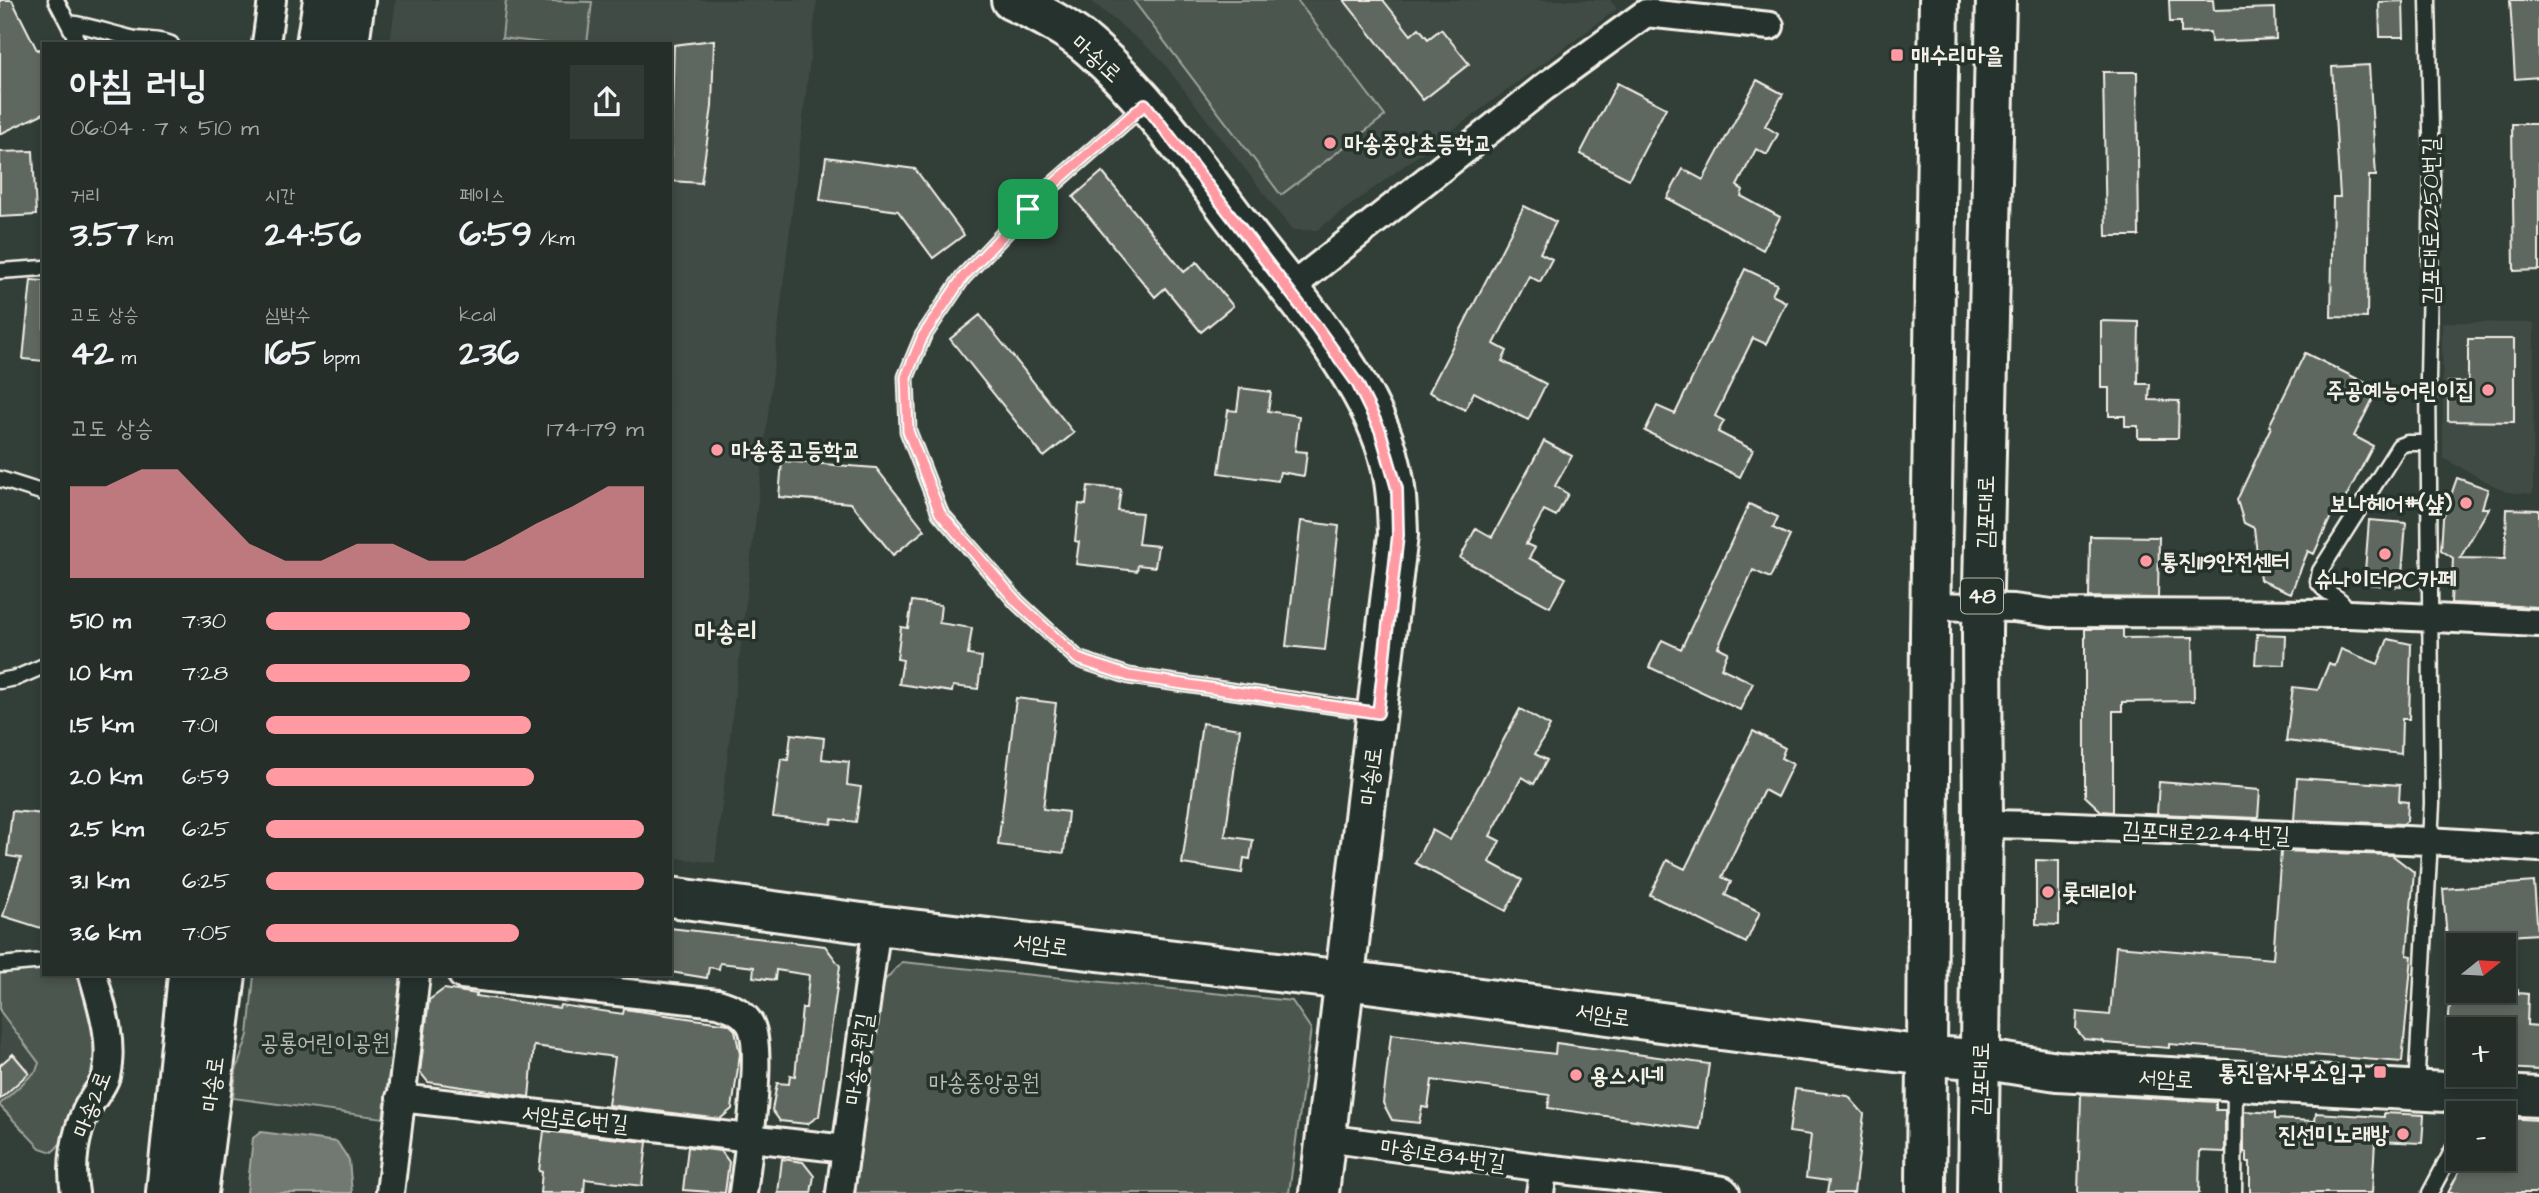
<!DOCTYPE html>
<html lang="ko">
<head>
<meta charset="utf-8">
<style>
	:root { --surface:#262e2a; --page:#323a36; --text:#f1f3f6; --muted:#a4a8a8; --line:#424a47; --accent:#ff9aa2 }
	body { margin:0; font-family:"Architects Daughter","Poor Story",sans-serif; background:var(--page); color:var(--text); height:100vh; display:flex; flex-direction:column; font-size:26px; white-space:nowrap }
	* { box-sizing:border-box; margin:0 }
	p { font-size:23px; color:var(--muted) }
	.icon { flex:none; width:38px; height:38px; fill:none; stroke:currentColor; stroke-width:2; stroke-linecap:round; stroke-linejoin:round }
	.map { position:relative; flex:1; overflow:hidden }
	.sheet { position:absolute; left:42px; top:42px; width:630px; height:934px; display:flex; flex-direction:column; background:var(--surface); border-radius:0px; box-shadow:0 4px 10px #0003,0 0 0 2px var(--line) }
	.sheet>* { flex:none }
	.needle { width:46px; rotate:72deg }
	.buttons { position:absolute; left:2446px; top:933px; display:grid; gap:14px }
	.buttons a { display:grid; place-items:center; width:70px; height:70px; border-radius:0px; background:var(--surface); box-shadow:0 4px 10px #0003,0 0 0 2px var(--line); font-size:35px }
	.pin { position:absolute; display:grid; place-items:center; width:60px; height:60px; color:#fff; margin:-30px; border-radius:14px; box-shadow:0 4px 10px #0006 }
	.round { display:grid; place-items:center; flex:none; width:74px; height:74px; border-radius:0px; background:var(--page) }
	.overview { display:flex; align-items:center; justify-content:space-between; height:119px; padding:0 28px }
	h1 { font-size:38px; font-weight:700; line-height:52px }
	.metrics { display:grid; grid-template-columns:repeat(3,1fr); gap:10px; height:119px; padding:7px 28px }
	.metrics div { display:grid; align-content:center }
	.metrics b { font-size:35px; font-weight:700 }
	.metrics small { font-size:19px; font-weight:400 }
	.metrics p { font-size:19px }
	.chart { height:196px; padding:14px 28px }
	.chart p { display:flex; justify-content:space-between }
	.chart svg { width:100%; height:126px; margin-top:7px; fill:var(--accent); opacity:.7 }
	ul { padding:0 28px; list-style:none; font-size:23px }
	li { display:grid; grid-template-columns:112px 84px 1fr; align-items:center; height:52px }
	li i { height:18px; border-radius:9px; background:var(--accent) }
	.map>svg:first-child { display:block }
	.built { fill:#404b44 }
	.green { fill:#4c564f; stroke:#a0a49c; stroke-width:2 }
	.water { fill:#727972; stroke:#a6a9a1; stroke-width:2 }
	.building { fill:#5f6861; stroke:#f4f1e8; stroke-width:2 }
	.lines { fill:none; stroke-linecap:round; stroke-linejoin:round }
	.lane-casing { stroke:#f4f1e8; stroke-width:19 }
	.street-casing { stroke:#f4f1e8; stroke-width:32 }
	.secondary-casing { stroke:#f4f1e8; stroke-width:44 }
	.primary-casing { stroke:#f4f1e8; stroke-width:44 }
	.lane { stroke:#26332d; stroke-width:14 }
	.street { stroke:#26332d; stroke-width:26 }
	.secondary { stroke:#26332d; stroke-width:38 }
	.primary { stroke:#26332d; stroke-width:38 }
	.route-casing { stroke:#fff; stroke-width:14 }
	.route { stroke:#ff9aa2; stroke-width:9 }
	.poi-dot { fill:#ff9aa2; stroke:#26332d; stroke-width:2.5 }
	.labels { text-anchor:middle; stroke-width:7; stroke-linejoin:round; paint-order:stroke }
	.shield { fill:#26332d; stroke:#b6b8b0; stroke-width:2 }
	.shield-label { font-size:21px; font-weight:bold; fill:#f4f1e8 }
	.poi-label { font-size:23px; font-weight:bold; fill:#f4f1e8; stroke:#26332d; text-anchor:start }
	.street-label { font-size:23px; fill:#f4f1e8; stroke:#26332d }
	.park-label { font-size:23px; fill:#b9bbb2; stroke:#26332d }
	.quarter-label { font-size:26px; font-weight:bold; fill:#f4f1e8; stroke:#26332d }
</style>
</head>
<body>
<div class="map">
<svg width="2539" height="1193" viewBox="0 0 2539 1193">
	<rect width="100%" height="100%" fill="#323e38"/>
	<filter id="ink" filterUnits="userSpaceOnUse"><feTurbulence type="fractalNoise" baseFrequency=".0143" numOctaves="2"/><feDisplacementMap in="SourceGraphic" scale="14" xChannelSelector="R" yChannelSelector="G"/><feConvolveMatrix kernelMatrix="1 2 1 2 8 2 1 2 1" color-interpolation-filters="sRGB"/></filter>
	<g filter="url(#ink)">
		<path class="built" d="M396 0H817L715 863 670 857V44H390Z
			M1090 0H1610L1617 9 1317 230H1292L1158 56Z
			M2442 322 2534 323 2533 494 2506 492 2443 458Z
			M0 1011 39 1063 36 1071 0 1104Z"/>
		<path class="green" d="M506 0 592 2 587 44H552L502 38Z
			M1133 0H1297L1385 116 1281 195Z
			M902 962 1292 1001 1311 1029 1289 1193H855L882 983Z
			M44 968V975H81C86 995 96 1017 98 1038 100 1064 72 1137 52 1152L40 1148 0 1106V1104L36 1071 39 1063 0 1011V972Z
			M254 975H402L383 1118 233 1098 236 1071 248 1035Z"/>
		<path class="water" d="M261 1132 337 1142 349 1160 352 1193H247L253 1138Z"/>
		<path class="building" d="M0 0H12L37 50 39 49 44 58V113L0 134Z
			M1344 0H1383L1411 35 1419 28 1428 39 1441 29 1469 64 1423 100Z
			M2169 0H2213L2214 10 2275 8 2276 39 2211 42 2210 32 2181 33V22H2170Z
			M2510 0H2539V77L2515 79Z
			M2403 1 2404 37H2380L2379 2Z
			M714 40 712 107 701 183 670 181 674 45Z
			M2369 65 2376 176H2369L2367 318 2331 317 2333 197H2340L2332 67Z
			M2103 72H2137L2139 236H2106Z
			M1757 80 1783 94 1765 126 1778 134 1767 155 1756 149 1737 186 1743 190 1741 196 1780 217 1763 250 1667 198 1683 169 1703 180Z
			M1617 83 1666 108 1629 179 1580 154Z
			M2512 124H2539V270L2514 271Z
			M33 151 36 215 0 217V152Z
			M826 157 915 169 964 235 933 258 898 211 820 200Z
			M1102 172 1184 272 1197 262 1233 306 1201 332 1165 288 1155 297 1073 197Z
			M1524 206 1556 222 1540 253 1552 259 1540 282 1529 276 1494 344 1507 351 1502 361 1546 384 1528 420 1474 392 1465 410 1429 392Z
			M1745 269 1777 284 1772 295 1786 302 1766 344 1753 338 1715 416 1724 421 1718 432 1753 450 1740 477 1645 431 1657 406 1675 414Z
			M31 280 44 281V361L23 359Z
			M980 315 1074 433 1044 457 950 339Z
			M2101 321 2139 322 2138 384H2150L2149 400 2179 401 2178 438H2138V426H2125V416H2109V388H2101Z
			M2468 339H2514V422L2448 421V382H2468Z
			M2305 353 2378 389 2354 436 2373 446 2337 514 2333 512 2314 554 2308 551 2291 593 2260 580 2254 528 2244 523 2237 500 2271 427 2269 426Z
			M1240 388 1271 392 1268 411 1299 416 1295 451 1307 452 1304 476 1280 472 1278 481 1219 473 1228 410 1237 411Z
			M1544 441 1572 456 1555 486 1568 494 1556 516 1544 510 1526 544 1535 548 1529 558 1566 578 1550 607 1460 558 1476 528 1492 537Z
			M782 461 876 468 925 530 893 555 851 503 779 497Z
			M2457 478 2488 489 2482 508H2489L2460 558 2505 559 2507 509 2539 510V607L2451 603 2453 558 2441 550 2443 518Z
			M1088 486 1121 489 1118 511 1142 513 1138 544 1158 546 1155 567 1138 565 1137 571 1076 564 1079 542 1075 541 1079 504 1086 505Z
			M1749 504 1778 517 1773 528 1790 536 1770 578 1753 570 1718 647 1728 652 1721 668 1753 683 1740 710 1649 667 1662 640 1681 649Z
			M2369 520 2406 523 2401 587 2364 584Z
			M1301 521 1339 526 1325 650 1286 646Z
			M2090 536 2159 537 2158 598 2089 597Z
			M912 601 941 605 939 623 972 628 968 655 982 657 978 689 953 686 952 692 899 684 903 660 897 659 901 627 908 628Z
			M2085 629H2123V638L2193 637 2194 701 2122 702V711H2113V812L2101 811 2085 796Z
			M2257 634 2286 635 2285 665 2255 664Z
			M2388 639 2411 644 2409 719H2402L2401 754 2286 741 2293 687 2318 690 2329 663 2335 666 2341 649 2378 664Z
			M1016 698 1056 703 1043 809 1068 812 1064 853 998 845Z
			M1520 709 1550 726 1535 754 1547 760 1534 784 1522 777 1490 836 1500 841 1489 862 1522 880 1506 911 1415 863 1432 830 1450 840Z
			M1202 723 1240 729 1225 836 1253 840 1250 859 1244 858 1242 873 1182 864Z
			M1753 731 1785 748 1781 758 1793 764 1777 797 1764 790 1722 877 1731 882 1725 895 1760 912 1746 943 1650 895 1667 860 1685 869Z
			M791 734 824 738 822 759 849 762 847 785 861 787 856 822 832 819 831 824 773 817 781 759 788 760Z
			M2297 778 2400 785 2399 801 2408 802 2407 821 2403 824 2294 820Z
			M2159 782 2260 790 2258 818 2157 814Z
			M12 811 44 814V929L3 916 21 858 7 856Z
			M2281 851 2392 855 2414 872 2407 955 2412 956 2402 1062 2169 1044V1048L2105 1043 2103 1041 2084 1039 2076 1029 2077 1012 2110 1015 2116 946 2273 959Z
			M2036 860 2059 861V925L2036 924Z
			M2534 882 2538 934 2447 940 2443 889Z
			M670 928 825 946 840 966 819 1116 807 1124 780 1121 772 1110 777 1083 789 1084 790 1075 795 1076 802 1008H806L809 975 776 970 775 980 753 977 754 967 720 963 719 969 709 967 707 978 670 972Z
			M444 989 477 994 476 996 559 1008 560 1005 623 1014 624 1009 729 1024 735 1030 740 1054 732 1109 720 1119 608 1105 615 1057 534 1046 529 1097 428 1082 420 1072 429 1000Z
			M2451 990H2518V993L2528 994 2527 1025 2539 1026V1070L2507 1068 2508 1052H2504V1029H2448Z
			M1391 1034 1555 1054 1556 1043 1709 1064 1700 1129 1548 1108 1550 1095 1432 1080 1428 1108 1422 1107 1419 1123 1392 1120 1383 1103Z
			M13 1054 29 1073 0 1099V1065Z
			M1795 1089 1848 1096 1864 1114 1854 1193H1827L1829 1181 1806 1178 1811 1135 1789 1132Z
			M2081 1094 2216 1102V1110H2225V1152L2200 1151 2199 1193H2078Z
			M2244 1111 2275 1113V1119L2315 1121 2316 1113 2384 1117V1113L2424 1115 2422 1143 2375 1141 2372 1193H2250V1162H2247V1153L2244 1152Z
			M2504 1118 2539 1120V1193H2448L2466 1158H2504Z
			M544 1131 647 1142 642 1186 585 1179 584 1193H540L542 1172 539 1171Z
			M688 1147 721 1151 729 1162 725 1193 683 1190Z
			M782 1159 803 1162 814 1176 811 1193H778Z"/>
		<g class="lines">
			<defs>
				<path id="lane" d="M56 0 79 44
					M69 23C90 26 110 33 131 38 144 41 158 38 171 44
					M1144 105 1039 197 963 277 923 336 906 377 908 431 940 513 1017 602 1078 659 1129 676 1376 712
					M0 271 44 268
					M0 479 44 493
					M2349 614C2339 591 2329 599 2318 582L2320 571 2399 446 2407 443H2429
					M0 681 16 678 44 666
					M0 965 44 961
					M2416 1090 2432 804 2428 379 2432 174 2428 0
					M2234 1193 2235 1082
					M2430 1193 2459 1138"/>
				<path id="street" d="M266 44 272 0
					M1289 289 1543 88 1646 13 1770 26
					M1931 606 2013 608 2052 613 2349 614 2539 623
					M1983 824 2050 825 2429 841 2539 848
					M462 975 718 1003C731 1007 741 1011 749 1022 765 1044 747 1162 743 1193
					M400 1098 846 1149
					M1326 1138 1544 1168 1678 1183 1723 1190 1726 1193
					M75 1193C70 1165 75 1134 87 1109 92 1098 103 1087 106 1076 114 1042 102 1007 93 975
					M390 1193 416 975
					M840 1193 877 925
					M1540 1193 1544 1168"/>
				<path id="secondary" d="M1011 0C1039 13 1069 28 1092 49 1152 102 1198 170 1246 233 1292 293 1352 361 1380 431 1395 467 1397 497 1398 535L1319 1193
					M316 44 323 0
					M349 44 355 0
					M670 897 877 925 1345 980 1774 1037 1927 1056 1980 1059 2057 1071 2539 1097
					M166 1193 188 975
					M198 1193 226 975"/>
				<path id="primary" d="M1926 1193 1930 633 1939 0
					M1978 1193 1983 824 1982 633 1996 0"/>
			</defs>
			<use href="#lane" class="lane-casing"/>
			<use href="#street" class="street-casing"/>
			<use href="#secondary" class="secondary-casing"/>
			<use href="#primary" class="primary-casing"/>
			<use href="#lane" class="lane"/>
			<use href="#street" class="street"/>
			<use href="#secondary" class="secondary"/>
			<use href="#primary" class="primary"/>
		</g>
	</g>
	<g class="lines" filter="url(#ink)">
		<defs>
			<path id="route" d="M1145 104 1316 326 1357 383 1380 430 1397 489 1398 535 1378 713 1129 676 1078 659 1017 602 940 513 908 431 906 377 923 336 963 277 1039 197Z"/>
		</defs>
		<use href="#route" class="route-casing"/>
		<use href="#route" class="route"/>
	</g>
	<g class="poi-dot">
		<rect x="1890" y="48" width="14" height="14" rx="3.5"/>
		<circle cx="1330" cy="143" r="7"/>
		<circle cx="2488" cy="390" r="7"/>
		<circle cx="717" cy="450" r="7"/>
		<circle cx="2466" cy="503" r="7"/>
		<circle cx="2385" cy="554" r="7"/>
		<circle cx="2146" cy="561" r="7"/>
		<circle cx="2048" cy="892" r="7"/>
		<rect x="2373" y="1065" width="14" height="14" rx="3.5"/>
		<circle cx="1576" cy="1075" r="7"/>
		<circle cx="2403" cy="1134" r="7"/>
	</g>
	<g class="labels">
		<rect class="shield" x="1961" y="578.5" width="42" height="35" rx="5"/>
		<g class="shield-label">
			<text x="1982" y="603">48</text>
		</g>
		<g class="poi-label">
			<text x="1911" y="63">매수리마을</text>
			<text x="1344" y="151">마송중앙초등학교</text>
			<text x="2474" y="398" text-anchor="end">주공예능어린이집</text>
			<text x="731" y="458">마송중고등학교</text>
			<text x="2452" y="511" text-anchor="end">보나헤어#(샾)</text>
			<text x="2160" y="569">통진119안전센터</text>
			<text x="2385" y="587" text-anchor="middle">슈나이더PC카페</text>
			<text x="2062" y="900">롯데리아</text>
			<text x="2366" y="1080" text-anchor="end">통진읍사무소입구</text>
			<text x="1590" y="1083">용스시네</text>
			<text x="2389" y="1142" text-anchor="end">진선미노래방</text>
		</g>
		<g class="street-label">
			<text transform="translate(1097 58) rotate(42)" y="8">마송1로</text>
			<text transform="translate(2430 221) rotate(-90)" y="8">김포대로2250번길</text>
			<text transform="translate(1985 512) rotate(-89)" y="8">김포대로</text>
			<text transform="translate(1370 776) rotate(-83)" y="8">마송1로</text>
			<text transform="translate(2206 832) rotate(2)" y="8">김포대로2244번길</text>
			<text transform="translate(1041 944) rotate(7)" y="8">서암로</text>
			<text transform="translate(1603 1014) rotate(8)" y="8">서암로</text>
			<text transform="translate(858 1059) rotate(-82)" y="8">마송공원길</text>
			<text transform="translate(2166 1078) rotate(3)" y="8">서암로</text>
			<text transform="translate(1980 1079) rotate(-89)" y="8">김포대로</text>
			<text transform="translate(212 1084) rotate(-83)" y="8">마송로</text>
			<text transform="translate(91 1104) rotate(-69)" y="8">마송2로</text>
			<text transform="translate(575 1118) rotate(6)" y="8">서암로6번길</text>
			<text transform="translate(1443 1154) rotate(8)" y="8">마송1로84번길</text>
		</g>
		<g class="park-label">
			<text x="325" y="1050">공룡어린이공원</text>
			<text x="984" y="1090">마송중앙공원</text>
		</g>
		<g class="quarter-label">
			<text x="726" y="640">마송리</text>
		</g>
	</g>
</svg>
<div class="buttons">
<a><svg class="needle" viewBox="-14 -14 28 28"><path d="M0-13l5 13h-10z" fill="#e53935"/><path d="M0 13l5-13h-10z" fill="#a4a8a8"/></svg></a>
<a>+</a>
<a>−</a>
</div>
<div class="pin" style="left:1028px;top:209px;background:#1e9e55"><svg class="icon" aria-label="arrive" viewBox="0 0 24 24"><path d="M6 21V4h12l-3 4 3 4H6"/></svg></div>
<section class="sheet">
<div class="overview"><div><h1>아침 러닝</h1><p>06:04 · 7 × 510 m</p></div><a class="round"><svg class="icon" aria-label="share" viewBox="0 0 24 24"><path d="M12 15V3M7 8l5-5 5 5M5 13v7h14v-7"/></svg></a></div>
<div class="metrics">
<div><p>거리</p><b>3.57<small> km</small></b></div>
<div><p>시간</p><b>24:56</b></div>
<div><p>페이스</p><b>6:59<small> /km</small></b></div>
</div>
<div class="metrics">
<div><p>고도 상승</p><b>42<small> m</small></b></div>
<div><p>심박수</p><b>165<small> bpm</small></b></div>
<div><p>kcal</p><b>236</b></div>
</div>
<div class="chart"><p><span>고도 상승</span>174–179 m</p>
<svg viewBox="0 0 160 44" preserveAspectRatio="none"><path d="M0 44V12L10 12L20 6L30 6L40 19L50 32L60 38L70 38L80 32L90 32L100 38L110 38L120 32L130 25L140 19L150 12L160 12V44z"/></svg>
</div>
<ul>
<li><b>510 m</b>7:30<i style="width:54%"></i></li>
<li><b>1.0 km</b>7:28<i style="width:54%"></i></li>
<li><b>1.5 km</b>7:01<i style="width:70%"></i></li>
<li><b>2.0 km</b>6:59<i style="width:71%"></i></li>
<li><b>2.5 km</b>6:25<i style="width:100%"></i></li>
<li><b>3.1 km</b>6:25<i style="width:100%"></i></li>
<li><b>3.6 km</b>7:05<i style="width:67%"></i></li>
</ul>
</section>
</div>
</body>
</html>
